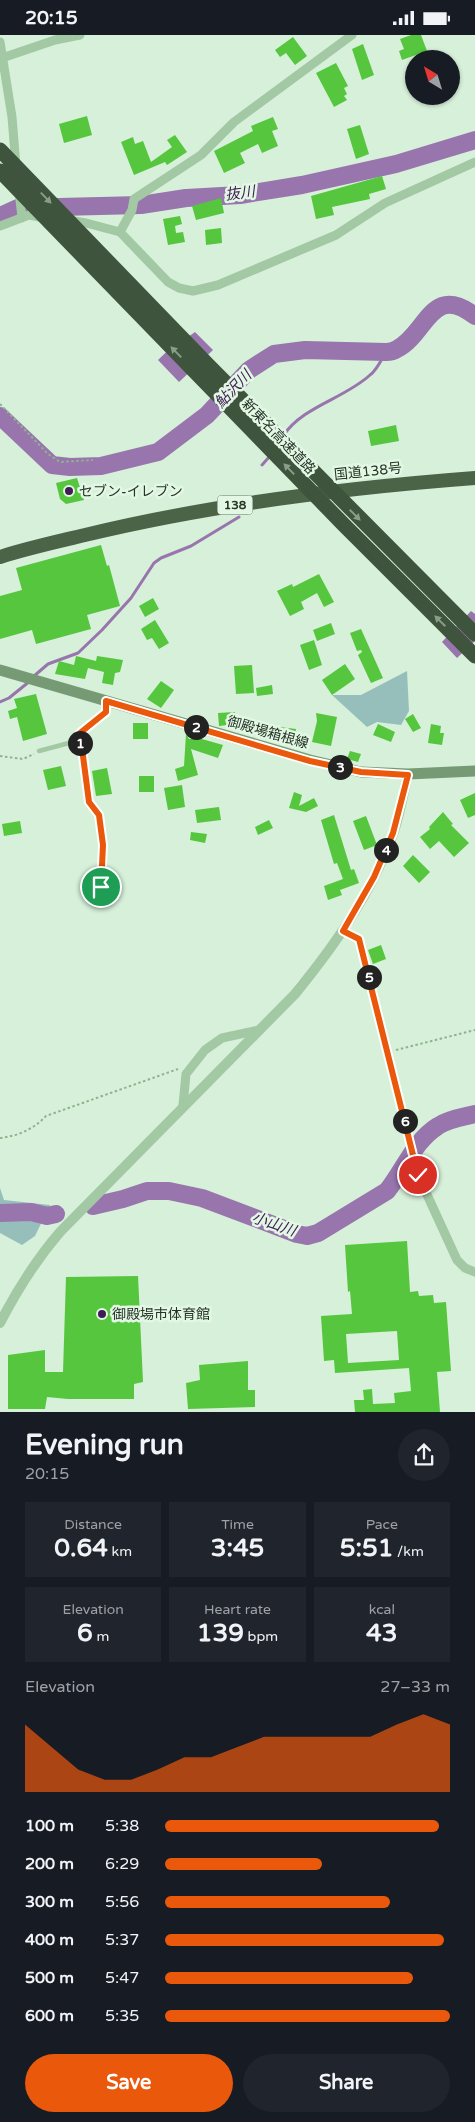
<!DOCTYPE html>
<html lang="en">
<head>
<meta charset="utf-8">
<style>
	:root { --surface:#171b24; --page:#20242c; --text:#f1f3f6; --muted:#9ea1a6; --accent:#ea580c }
	body { margin:0; font-family:"Varela Round","Noto Sans JP",sans-serif; background:var(--page); color:var(--text); height:100vh; display:flex; flex-direction:column; font-size:19px; white-space:nowrap }
	* { box-sizing:border-box; margin:0 }
	p { font-size:16px; color:var(--muted) }
	.icon { flex:none; width:28px; height:28px; fill:none; stroke:currentColor; stroke-width:2; stroke-linecap:round; stroke-linejoin:round }
	.map { position:relative; height:1377px; overflow:hidden }
	.panel { display:flex; flex-direction:column; background:var(--surface); flex:1 }
	.panel>* { flex:none }
	.needle { width:32px; rotate:322deg }
	.buttons { position:absolute; left:405px; top:15px; display:grid; gap:10px }
	.buttons a { display:grid; place-items:center; width:55px; height:55px; border-radius:50%; background:var(--surface); box-shadow:0 1px 4px #0004; font-size:25px }
	.pin { position:absolute; display:grid; place-items:center; width:42px; height:42px; color:#fff; margin:-21px; border:2px solid #fff; border-radius:50%; box-shadow:0 1px 5px #0007 }
	.km { position:absolute; width:25px; height:25px; margin:-12px; border-radius:50%; background:#222; color:#fff; font-size:14px; line-height:25px; text-align:center }
	.round { display:grid; place-items:center; flex:none; width:52px; height:52px; border-radius:26px; background:var(--page) }
	.summary { display:flex; align-items:center; justify-content:space-between; height:85px; padding:0 25px }
	h1 { font-size:28px; font-weight:700; line-height:38px }
	.metrics { display:grid; grid-template-columns:repeat(3,1fr); gap:8px; height:85px; padding:5px 25px }
	.metrics div { display:grid; align-content:center; border-radius:0px; background:var(--page); text-align:center }
	.metrics b { font-size:25px; font-weight:700 }
	.metrics small { font-size:14px; font-weight:400 }
	.metrics p { font-size:14px }
	.chart { height:140px; padding:10px 25px }
	.chart p { display:flex; justify-content:space-between }
	.chart svg { width:100%; height:90px; margin-top:5px; fill:var(--accent); opacity:.7 }
	.cta { display:flex; gap:10px; margin-top:auto; padding:10px 25px }
	.cta a { flex:1; height:58px; border-radius:30px; background:var(--accent); color:#fff; font-size:20px; font-weight:700; line-height:58px; text-align:center }
	.cta a+a { background:var(--page); color:var(--text) }
	ul { padding:0 25px; list-style:none; font-size:16px }
	li { display:grid; grid-template-columns:80px 60px 1fr; align-items:center; height:38px }
	li i { height:12px; border-radius:6px; background:var(--accent) }
	.status { display:flex; justify-content:space-between; align-items:center; height:35px; padding:0 25px; background:var(--surface); direction:ltr }
	.status svg { height:14px; fill:currentColor }
	.map>svg:first-child { display:block }
	.green { fill:#96bfbc }
	.water { fill:#9875ad }
	.lines { fill:none; stroke-linecap:round; stroke-linejoin:round }
	.stream { stroke:#9875ad; stroke-width:3 }
	.river { stroke:#9875ad; stroke-width:18 }
	.building { fill:#55c63e; fill-rule:evenodd }
	.path { stroke:#8db48d; stroke-width:2; stroke-dasharray:2.5 2.5; stroke-linecap:butt }
	.service { stroke:#a2c8a4; stroke-width:4.5 }
	.minor { stroke:#a2c8a4; stroke-width:9 }
	.tertiary { stroke:#a2c8a4; stroke-width:10 }
	.secondary { stroke:#769b74; stroke-width:11 }
	.trunk { stroke:#4b6448; stroke-width:14 }
	.motorway-bridge { stroke:#3e543c; stroke-width:15 }
	.oneway { fill:#889e88 }
	.route-casing { stroke:#fff; stroke-width:10 }
	.route { stroke:#ea580c; stroke-width:6 }
	.poi-dot { fill:#401b54; stroke:#e2f8e5; stroke-width:2 }
	.labels { text-anchor:middle; stroke-width:5; stroke-linejoin:round; paint-order:stroke }
	.shield { fill:#e2f8e5; stroke:#5e6e5f; stroke-width:1 }
	.shield-label { font-size:12px; font-weight:bold; fill:#263325 }
	.street-label { font-size:14px; fill:#263325; stroke:#e2f8e5 }
	.poi-label { font-size:14px; fill:#263325; stroke:#e2f8e5; text-anchor:start }
	.water-label { font-size:15px; font-style:italic; fill:#401b54; stroke:#e2f8e5 }
</style>
</head>
<body>
<div class="status"><b>20:15</b><svg viewBox="0 0 49 12"><path d="M0 12V9h3v3zM5 12V6h3v6zM10 12V3h3v9zM15 12V0h3v12zM26 1h20v11H26zM47 4h2v5h-2z"/></svg></div>
<div class="map">
<svg width="475" height="1377" viewBox="0 0 475 1377">
	<rect width="100%" height="100%" fill="#d6f0d9"/>
	<path class="green" d="M407 636 409 676 401 690 377 687 367 692 332 660H361Z
		M0 1153 4 1165 50 1170 35 1201 22 1210 0 1198Z"/>
	<path class="water" d="M195 297 213 315 179 347 158 325 185 299 188 302Z
		M471 576 475 579V606L457 623 442 607Z"/>
	<g class="lines">
		<path class="stream" d="M283 401C303 371 344 364 370 340 377 335 381 325 386 317
			M262 430 270 421
			M34 641 48 629 78 618 102 595 131 563 154 528 161 523 191 511 239 482
			M0 667 9 663 30 646"/>
		<path class="river" d="M0 181 18 173 141 170 186 163 240 160 302 150 396 129 475 105
			M0 381 52 430 70 432 101 431 158 417 207 380 249 335 274 319 305 315 386 317C389 317 394 316 397 314 427 299 431 247 475 281
			M93 1171 123 1164 147 1156H169L202 1163 297 1199 307 1201 318 1198 387 1156C404 1135 414 1106 438 1091 448 1084 463 1082 475 1079
			M0 1178 31 1177 47 1181 56 1179"/>
	</g>
	<path class="building" d="M411 0H421L427 16 402 25 399 16 404 14 400 4Z
		M293 2 307 21 295 30 286 18 280 22 275 15Z
		M363 9 374 40 362 45 352 14Z
		M336 28 348 51 344 53 347 59 344 61 347 65 334 72 316 38Z
		M87 81 92 100 64 108 59 89Z
		M273 82 278 94 272 96 278 111 262 118 258 109 240 118 245 128 224 138 214 116 253 96 251 91Z
		M360 90 369 119 356 124 347 94Z
		M175 100 187 117 167 130 165 127 134 140 121 107 133 102 135 109 143 106 151 127 172 112 167 105Z
		M382 141 386 154 369 159 370 164 332 172 334 180 316 184 311 161Z
		M221 163 224 178 196 185 192 171Z
		M180 181 182 189 175 191 176 198 183 197 185 207 168 210 163 184Z
		M221 193 222 208 206 210 205 195Z
		M396 390 399 406 371 411 368 396Z
		M77 443 84 465 66 469 60 464 56 448Z
		M101 510 107 531 109 530 120 571 87 580 91 594 36 609 32 595 0 604V561L22 555 16 533Z
		M319 539 334 567 324 572 317 558 301 567 304 574 290 581 277 556 292 549 293 552Z
		M153 563 159 574 145 582 139 571Z
		M155 585 169 608 159 614 152 603 147 605 141 594Z
		M331 588 335 599 317 606 313 595Z
		M361 594 383 643 371 648 358 620 362 617 361 615 357 616 350 598Z
		M314 605 322 630 309 635 300 610Z
		M76 621 96 626 97 621 123 625 120 637 115 638 113 650 102 648 104 637 88 633 85 644 55 639 59 626 74 630Z
		M345 629 355 644 332 660 322 645Z
		M252 630 254 658 236 659 234 631Z
		M161 646 174 655 161 673 147 664Z
		M272 650 273 659 257 661 256 653Z
		M36 659 47 699 23 706 17 682 10 684 8 676 17 673 14 664Z
		M235 677 236 689 219 691 218 678Z
		M316 678 337 682 331 711 312 707 317 686Z
		M413 679 421 693 413 697 405 684Z
		M133 688H148V704H133Z
		M378 689 395 697 391 707 373 700Z
		M431 689 441 691 440 698H444L442 710 428 708Z
		M280 692 296 694 295 702 279 701Z
		M186 699 189 704H202L223 710 218 723 191 714 198 740 178 746 175 734 184 731Z
		M350 716 361 719 358 727 347 724Z
		M61 731 66 751 48 755 43 735Z
		M107 733 112 759 96 761 92 736Z
		M139 741H154V757H139Z
		M182 750 185 772 168 775 164 753Z
		M294 757 302 760 299 771 314 763 318 771 306 777 289 773Z
		M475 758V780L468 783 460 765Z
		M219 772 221 785 197 788 195 775Z
		M443 777 453 789 451 790 469 808 454 822 439 806 430 814 420 802 430 794 429 792Z
		M334 780 351 835 354 834 359 848 340 855 342 860 328 865 324 851 343 844 337 828 334 829 321 785Z
		M366 781 377 810 364 815 353 786Z
		M269 785 273 793 258 800 255 792Z
		M20 786 22 798 4 801 2 789Z
		M191 797 207 799 205 808 190 805Z
		M413 820 430 837 419 848 403 831Z
		M381 910 386 924 373 929 368 915Z
		M407 1206 410 1257 418 1256 419 1261 433 1260 434 1268 446 1267 451 1336 437 1337 440 1377H355L354 1365H364L363 1355 372 1354 373 1369 395 1368 394 1358 411 1356 409 1333 335 1338 334 1325 324 1326 321 1281 352 1279 350 1256 348 1257 345 1210ZM397 1296 399 1325 348 1328 346 1299Z
		M138 1241 143 1347 134 1349V1364H68L47 1362 45 1374H8V1320L45 1315V1337H63L66 1242Z
		M248 1326V1355H255V1372L188 1374 186 1348 200 1345 199 1330Z"/>
	<g class="lines">
		<path class="path" d="M0 369 48 419 60 427 93 425
			M0 721 23 724 34 719
			M396 1015 475 995
			M0 1103C18 1101 34 1094 46 1081L178 1034"/>
		<path class="service" d="M80 698 89 767 99 780 103 810 101 852 102 860
			M39 716 69 708 106 677V668"/>
		<path class="minor" d="M0 7 12 82 16 131
			M2 23 55 5 80 0
			M19 156 22 183
			M68 185 86 188 120 197 168 247 179 253 193 256 218 250 336 200 385 168 475 127
			M0 191 29 180 45 183
			M120 197 132 175 134 164 201 120 234 87 352 0
			M343 896 359 904 418 1140 457 1225 465 1233 475 1237
			M183 1070 186 1039 205 1015 222 1003 259 995"/>
		<path class="tertiary" d="M0 1288C17 1255 36 1225 60 1197L295 959C335 910 371 859 393 799 400 780 403 759 408 739"/>
		<path class="secondary" d="M0 635 310 725 361 737 408 739 475 736"/>
		<path class="trunk" d="M0 522C28 513 56 507 85 500 213 469 343 453 475 443"/>
		<path class="motorway-bridge" d="M0 115 208 330 475 599
			M0 136 343 489 475 621"/>
	</g>
	<defs><path id="oneway-solid" d="M-6-.8H1V-3.2L6.5 0L1 3.2V.8H-6Z" transform="scale(1.25)"/></defs>
	<g class="oneway">
		<use href="#oneway-solid" transform="translate(46 163) rotate(46)"/>
		<use href="#oneway-solid" transform="translate(176 317) rotate(-134)"/>
		<use href="#oneway-solid" transform="translate(289 434) rotate(-134)"/>
		<use href="#oneway-solid" transform="translate(355 480) rotate(45)"/>
		<use href="#oneway-solid" transform="translate(440 586) rotate(-135)"/>
	</g>
	<g class="lines">
		<defs>
			<path id="route" d="M101 852 103 810 99 780 89 767 80 698 106 677V666L310 726 361 737 408 740 393 798 374 842 343 896 359 904 418 1140"/>
		</defs>
		<use href="#route" class="route-casing"/>
		<use href="#route" class="route"/>
	</g>
	<g class="poi-dot">
		<circle cx="69" cy="456" r="5"/>
		<circle cx="102" cy="1279" r="5"/>
	</g>
	<g class="labels">
		<rect class="shield" x="217.5" y="460.5" width="35" height="19" rx="4"/>
		<g class="shield-label">
			<text x="235" y="474">138</text>
		</g>
		<g class="street-label">
			<text transform="translate(279 401) rotate(46)" y="5">新東名高速道路</text>
			<text transform="translate(368 436) rotate(-6)" y="5">国道138号</text>
			<text transform="translate(268 697) rotate(16)" y="5">御殿場箱根線</text>
		</g>
		<g class="poi-label">
			<text x="79" y="461">セブン-イレブン</text>
			<text x="112" y="1284">御殿場市体育館</text>
		</g>
		<g class="water-label">
			<text transform="translate(240 158) rotate(-7)" y="5">抜川</text>
			<text transform="translate(233 354) rotate(-46)" y="5">鮎沢川</text>
			<text transform="translate(274 1189) rotate(19)" y="5">小山川</text>
		</g>
	</g>
</svg>
<div class="buttons">
<a><svg class="needle" viewBox="-14 -14 28 28"><path d="M0-13l5 13h-10z" fill="#e53935"/><path d="M0 13l5-13h-10z" fill="#9ea1a6"/></svg></a>
</div>
<div class="pin" style="left:101px;top:852px;background:#1e9e55"><svg class="icon" aria-label="arrive" viewBox="0 0 24 24"><path d="M6 21V4h12l-3 4 3 4H6"/></svg></div>
<div class="pin" style="left:418px;top:1140px;background:#d93025"><svg class="icon" aria-label="check" viewBox="0 0 24 24"><path d="M5 12l5 5 9-10"/></svg></div>
<b class="km" style="left:80px;top:708px">1</b>
<b class="km" style="left:196px;top:692px">2</b>
<b class="km" style="left:340px;top:732px">3</b>
<b class="km" style="left:386px;top:815px">4</b>
<b class="km" style="left:369px;top:942px">5</b>
<b class="km" style="left:405px;top:1086px">6</b>
</div>
<section class="panel">
<div class="summary"><div><h1>Evening run</h1><p>20:15</p></div><a class="round"><svg class="icon" aria-label="share" viewBox="0 0 24 24"><path d="M12 15V3M7 8l5-5 5 5M5 13v7h14v-7"/></svg></a></div>
<div class="metrics">
<div><p>Distance</p><b>0.64<small> km</small></b></div>
<div><p>Time</p><b>3:45</b></div>
<div><p>Pace</p><b>5:51<small> /km</small></b></div>
</div>
<div class="metrics">
<div><p>Elevation</p><b>6<small> m</small></b></div>
<div><p>Heart rate</p><b>139<small> bpm</small></b></div>
<div><p>kcal</p><b>43</b></div>
</div>
<div class="chart"><p><span>Elevation</span>27–33 m</p>
<svg viewBox="0 0 160 44" preserveAspectRatio="none"><path d="M0 44V11L10 22L20 33L30 38L40 38L50 33L60 27L70 27L80 22L90 17L100 17L110 17L120 17L130 17L140 11L150 6L160 11V44z"/></svg>
</div>
<ul>
<li><b>100 m</b>5:38<i style="width:96%"></i></li>
<li><b>200 m</b>6:29<i style="width:55%"></i></li>
<li><b>300 m</b>5:56<i style="width:79%"></i></li>
<li><b>400 m</b>5:37<i style="width:98%"></i></li>
<li><b>500 m</b>5:47<i style="width:87%"></i></li>
<li><b>600 m</b>5:35<i style="width:100%"></i></li>
</ul>
<div class="cta"><a>Save</a><a>Share</a></div>
</section>
</body>
</html>
